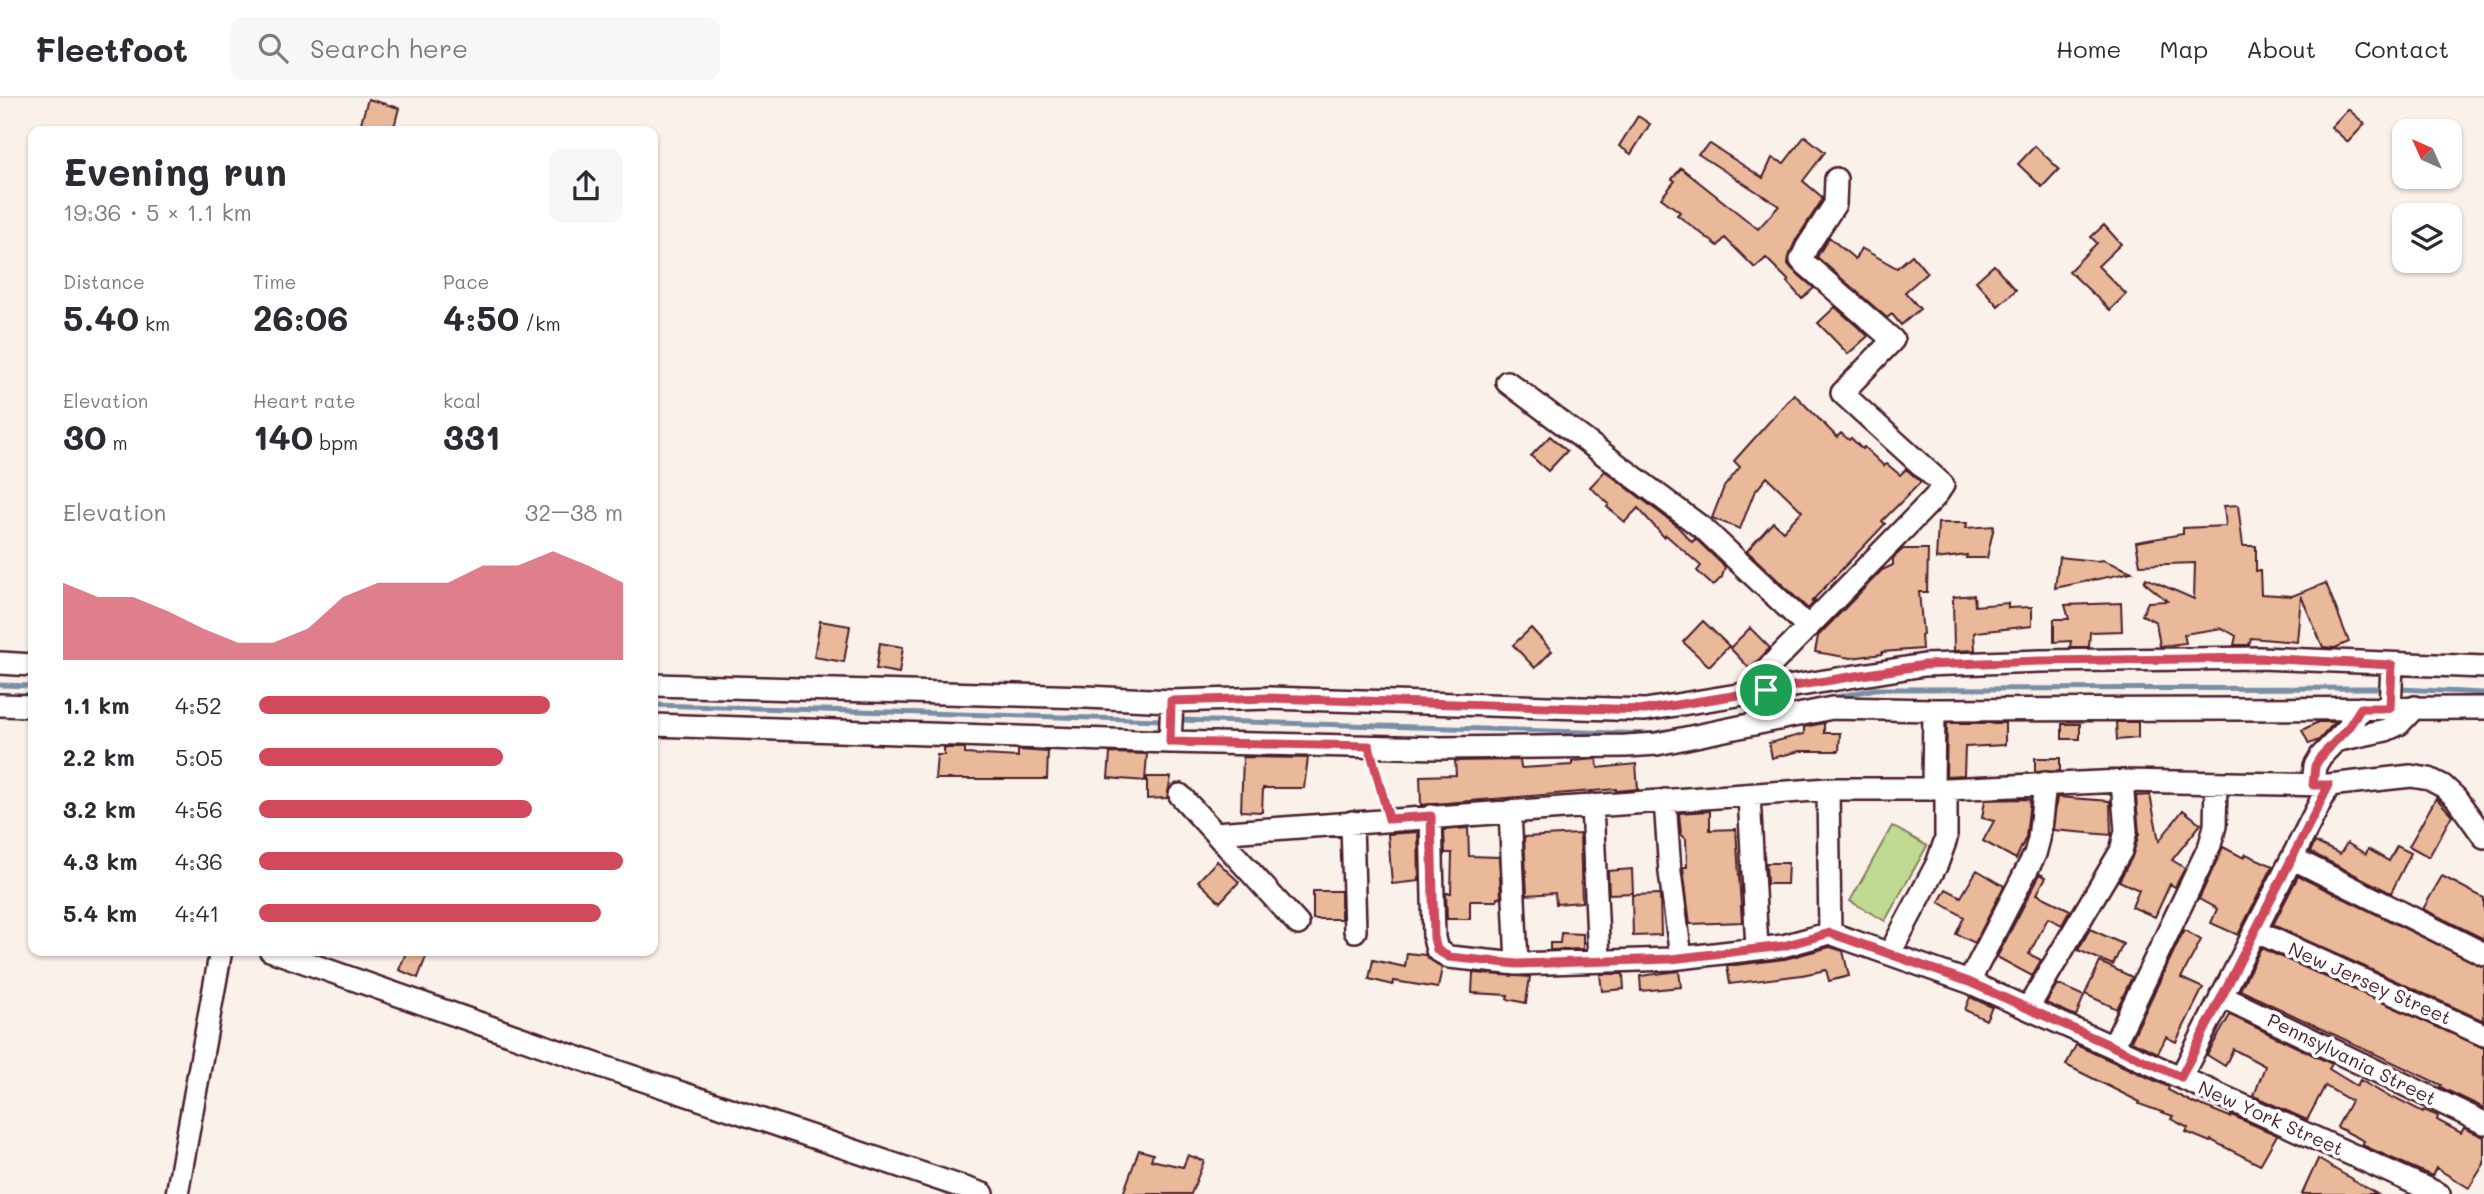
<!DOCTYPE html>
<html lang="en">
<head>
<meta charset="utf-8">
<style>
	:root { --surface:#fff; --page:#f7f7f7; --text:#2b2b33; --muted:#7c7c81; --line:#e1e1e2; --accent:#d1495b }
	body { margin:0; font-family:Mali,sans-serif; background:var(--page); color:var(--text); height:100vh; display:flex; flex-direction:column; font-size:26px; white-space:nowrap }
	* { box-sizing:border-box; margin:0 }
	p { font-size:23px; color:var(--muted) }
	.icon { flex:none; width:38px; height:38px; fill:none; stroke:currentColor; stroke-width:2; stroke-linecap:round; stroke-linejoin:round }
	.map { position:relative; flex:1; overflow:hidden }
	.sheet { position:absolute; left:28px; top:28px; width:630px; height:830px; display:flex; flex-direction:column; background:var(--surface); border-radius:14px; box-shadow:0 2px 5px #0004 }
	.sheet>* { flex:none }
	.needle { width:46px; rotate:315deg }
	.fabs { position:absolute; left:2392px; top:21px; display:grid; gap:14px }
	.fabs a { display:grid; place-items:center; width:70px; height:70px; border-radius:14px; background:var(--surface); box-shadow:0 2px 5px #0004; font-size:35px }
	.pin { position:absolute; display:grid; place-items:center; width:60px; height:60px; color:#fff; margin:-30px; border:4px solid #fff; border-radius:50%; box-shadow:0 2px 7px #0007 }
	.round { display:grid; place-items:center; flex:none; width:74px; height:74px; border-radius:14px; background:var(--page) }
	.head { display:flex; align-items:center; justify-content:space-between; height:119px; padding:0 35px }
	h1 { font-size:38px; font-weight:800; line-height:52px }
	.figures { display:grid; grid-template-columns:repeat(3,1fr); gap:10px; height:119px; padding:7px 35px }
	.figures div { display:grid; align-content:center }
	.figures b { font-size:35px; font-weight:800 }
	.figures small { font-size:19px; font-weight:400 }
	.figures p { font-size:19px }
	.chart { height:196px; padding:14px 35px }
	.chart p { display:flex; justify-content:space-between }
	.chart svg { width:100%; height:126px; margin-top:7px; fill:var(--accent); opacity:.7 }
	ul { padding:0 35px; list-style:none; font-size:23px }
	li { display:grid; grid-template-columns:112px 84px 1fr; align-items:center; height:52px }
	li i { height:18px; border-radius:9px; background:var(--accent) }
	header { display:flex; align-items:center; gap:42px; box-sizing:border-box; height:98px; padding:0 35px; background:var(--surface); border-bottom:2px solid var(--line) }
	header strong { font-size:33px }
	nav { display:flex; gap:38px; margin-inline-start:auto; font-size:24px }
	.search { width:490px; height:63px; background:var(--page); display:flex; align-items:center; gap:18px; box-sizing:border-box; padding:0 24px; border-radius:14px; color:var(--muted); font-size:26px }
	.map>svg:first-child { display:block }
	.green { fill:#c0da91; stroke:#857c5e; stroke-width:2 }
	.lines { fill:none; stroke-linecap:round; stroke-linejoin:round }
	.stream { stroke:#798fa7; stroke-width:5 }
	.building { fill:#e9b99a; stroke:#4a1f2b; stroke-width:2 }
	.minor-casing { stroke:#4a1f2b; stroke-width:26 }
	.path { stroke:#4a1f2b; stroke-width:3.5; stroke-dasharray:7 5; stroke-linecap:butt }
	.minor { stroke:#fff; stroke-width:21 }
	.route-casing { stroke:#fff; stroke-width:14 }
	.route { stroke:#d1495b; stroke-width:9 }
	.labels { text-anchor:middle; stroke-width:7; stroke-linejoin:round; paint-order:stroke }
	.street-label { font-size:19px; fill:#4a1f2b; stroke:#fff }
</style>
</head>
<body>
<header>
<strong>Fleetfoot</strong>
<div class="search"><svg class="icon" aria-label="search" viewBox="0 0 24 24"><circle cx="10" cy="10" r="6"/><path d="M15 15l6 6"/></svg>Search here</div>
<nav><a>Home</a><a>Map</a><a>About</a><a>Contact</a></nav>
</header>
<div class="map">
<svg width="2484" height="1096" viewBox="0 0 2484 1096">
	<rect width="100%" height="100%" fill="#fbf1eb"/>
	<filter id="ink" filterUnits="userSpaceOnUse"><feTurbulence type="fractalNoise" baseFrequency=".0143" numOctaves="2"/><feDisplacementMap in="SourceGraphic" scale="14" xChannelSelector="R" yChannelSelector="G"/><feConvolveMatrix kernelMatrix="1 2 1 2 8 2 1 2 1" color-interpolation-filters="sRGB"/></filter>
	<g filter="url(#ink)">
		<path class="green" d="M1892 728 1927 748 1885 823 1850 803Z"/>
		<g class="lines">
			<path class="stream" d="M0 587 33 588
				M2401 591 2484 595
				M1827 601 1875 591 2376 590
				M653 607 1163 622
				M1180 622 1651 636 1667 633"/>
		</g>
		<path class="building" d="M368 1 399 10 393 33H380L360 28Z
			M2348 11 2365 26 2348 44 2331 29Z
			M1638 18 1650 26 1631 56 1619 48Z
			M1805 38 1825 54 1803 83 1822 99V102L1796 142 1789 157 1788 166 1792 171 1814 190 1802 201 1787 184 1789 183 1766 160 1755 170 1725 140 1718 148 1677 117 1680 114 1661 100 1675 83 1672 81 1681 70 1758 131 1779 108 1698 56 1710 46 1763 80 1772 60 1784 65Z
			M2035 48 2059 71 2042 89 2018 66Z
			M2104 127 2121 146 2098 168 2126 196 2110 212 2069 173 2097 145 2091 139Z
			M1829 139 1855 161 1861 150 1897 170 1912 157 1927 175 1905 194 1920 211 1901 227 1892 216 1887 220 1817 159Z
			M1994 167 2016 192 1998 208 1976 183Z
			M1835 209 1868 238 1848 256 1818 225Z
			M1794 296 1837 339 1841 335 1849 342 1851 340 1862 351 1864 349 1884 368 1887 366 1900 377 1906 371 1921 384 1882 423 1885 426 1811 504 1816 502 1808 511 1747 453 1773 424 1783 433 1802 413 1767 379 1754 395 1740 431 1712 420 1724 389 1740 369 1734 363Z
			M1550 338 1567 353 1548 373 1531 358Z
			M1605 373 1676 427 1692 444 1695 441 1697 442 1725 469 1722 479 1713 488 1697 473 1701 468 1666 437 1664 439 1638 410 1625 424 1607 409 1609 406 1590 389Z
			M2238 407 2243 448H2256V473L2260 472 2261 496 2292 498 2326 485 2349 544 2335 550 2323 549 2301 498 2297 544 2251 540 2249 547H2234L2236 538 2222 530 2184 536 2186 545 2160 548 2156 524 2142 517 2148 504 2167 503 2144 484 2146 480 2194 501 2195 465 2140 467 2136 444 2183 436V430L2226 428 2224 408Z
			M1938 425H1967L1966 430 1994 428 1987 460H1966L1967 457 1936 461Z
			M1903 451H1928L1927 494H1919L1923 536 1921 537 1922 551 1882 554V556L1851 560 1815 554 1818 538 1882 472 1893 467V460Z
			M2059 459 2096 463 2103 462 2132 474 2055 490Z
			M1974 497 1975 508 2008 505V510L2032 509V528L1976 534 1974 535 1975 552 1954 553 1953 499Z
			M2121 505 2122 533 2090 534 2089 549H2070L2071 543 2054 544V521H2069L2065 507Z
			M820 523 850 528 844 564 814 559Z
			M1703 523 1729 548 1709 568 1683 544Z
			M1531 530 1552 553 1535 570 1513 547Z
			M1750 530 1770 550 1750 571 1730 550Z
			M880 545 903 549 899 575 876 571Z
			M2116 624H2138V640L2117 642Z
			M2318 624H2335L2319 642 2309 646 2302 632Z
			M1824 625V635H1840L1839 653H1800L1772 660 1769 645 1804 636V629Z
			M1947 625H2005V647L1965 649 1964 677 1946 678Z
			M2062 626H2080V641H2062Z
			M944 650H965V656L1018 659V652L1048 654 1047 681H935L937 657H944Z
			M1110 655 1147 656 1145 683 1108 680Z
			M1243 659 1308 660 1304 690H1263L1262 714 1241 713Z
			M2035 660H2060V673L2035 674Z
			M1597 661 1598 670 1636 666 1638 691 1616 693V691L1421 707 1420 678 1456 677 1455 663 1520 662 1521 670 1572 667V663Z
			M1147 679H1171L1167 700 1147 701Z
			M2150 697 2159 743 2183 712 2201 726 2172 762 2185 770 2175 789 2170 786 2155 819 2132 809 2139 792 2119 783 2132 759 2139 736 2136 698Z
			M2057 699 2110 703 2111 737 2053 732Z
			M2436 700 2452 717 2429 759 2409 748Z
			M2024 701 2030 702 2026 739 2016 761 1983 743 1994 723 1982 720 1985 702Z
			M1710 713V732L1736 731 1742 824 1690 826 1683 769H1687L1686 741 1681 736 1679 715Z
			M1468 730 1469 758 1499 759 1501 799 1497 800V803H1470V821H1447L1446 795H1451L1452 755H1445L1444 732Z
			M1418 734 1419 783 1392 786 1388 736Z
			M1580 736 1582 804 1556 806 1555 795 1527 797 1524 739Z
			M2315 744 2340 756 2347 745 2366 756 2368 751 2389 763 2397 748 2411 755 2391 795 2310 754Z
			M2223 749 2244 760 2246 756 2273 768 2238 837 2211 825 2217 811 2199 801Z
			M1217 763 1239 784 1220 804 1198 783Z
			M1766 765H1788L1787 786H1767Z
			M1632 771 1633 795 1609 796 1608 773Z
			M1977 772 2004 788 1975 845 1956 836 1964 819 1939 804 1946 791 1961 799Z
			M2040 776 2046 779 2037 796 2070 812 2062 827 2048 820 2029 856 2041 862 2032 878 1997 859Z
			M2298 778 2484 869V923L2273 827Z
			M2442 778 2484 800V841L2423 811Z
			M1313 793H1341V821H1313Z
			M1660 796 1661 837 1633 838 1632 797Z
			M2090 831 2123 846 2113 867 2078 852Z
			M2184 832 2201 842 2181 880 2203 890 2176 944 2166 939 2158 955 2131 943Z
			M1561 835 1583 836V851L1550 852V845H1560Z
			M1830 849 1843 853 1849 878 1829 883 1826 872 1802 877 1730 886 1727 868 1785 861Z
			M2261 850 2484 950V1010L2440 989 2441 987 2240 892Z
			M407 852H416L427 856 418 880 399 872Z
			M1407 855 1425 857 1442 870 1438 890 1394 883 1393 887 1369 881 1373 862 1405 869Z
			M2100 864 2132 879 2117 911 2085 896Z
			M1679 873 1681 889 1641 893 1640 878Z
			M1473 875 1530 879 1526 905 1507 901 1508 897 1472 895Z
			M1600 876H1623L1624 891 1602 893Z
			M2057 886 2084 898 2076 918 2046 905Z
			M1970 899 1992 909 1986 922 1965 912Z
			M2230 917 2332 966 2329 971 2357 988 2360 982 2393 1001 2394 999 2423 1014 2424 1012 2438 1018 2437 1022 2461 1035 2464 1030 2484 1039V1066L2469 1090 2436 1070 2432 1078 2362 1047 2364 1043 2337 1029 2351 1003 2325 988 2307 1022 2254 998 2265 968 2233 951 2225 968 2207 957Z
			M2076 947 2169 989 2168 992 2197 1007 2198 1006 2230 1019 2231 1017 2277 1037 2260 1067 2211 1042 2210 1044 2186 1034 2188 1030 2171 1021 2173 1018 2139 1006 2140 1004 2066 967Z
			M1139 1052 1153 1056 1151 1062 1183 1069 1188 1057 1204 1063 1191 1096H1123Z
			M2318 1061 2377 1096H2302Z"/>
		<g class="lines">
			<defs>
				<path id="minor" d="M1507 284 1705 432 1807 528
					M0 565 33 567
					M653 587 1086 599 1172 603 1269 600 1645 612 1924 567 2041 563 2260 560 2484 569
					M1766 592 1770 568 1935 399 1943 387 1842 295 1893 242 1801 162 1807 149 1835 106 1836 81
					M0 607 33 608
					M2390 610 2392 567
					M653 627 1170 644 1440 650 1626 648 1657 646 1832 610 1934 612 2484 610
					M2339 642 2386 632 2399 626 2415 609
					M1170 644 1172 603
					M2313 687 2315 668 2321 658 2348 630 2361 610
					M1933 690 1934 612
					M1828 691 1830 835
					M1180 697 1298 826
					M1749 697 1757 851
					M1665 702 1670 774 1681 860
					M1592 707 1599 863
					M1510 713 1517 866 1671 861 1783 848 1830 835 1969 884 2439 1096
					M1431 718 1434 840 1437 852 1449 859 1517 866
					M1352 724 1355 833
					M1215 735 1828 691H1946L2122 683 2329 687 2411 678 2429 681 2443 688 2456 700 2484 739
					M2292 760 2484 856
					M2255 833 2484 937
					M270 852 604 969 983 1096
					M1890 855 1937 766 1946 741V691
					M1969 884 2035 756 2039 741 2045 685
					M2221 898 2484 1025
					M2028 910 2121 753 2126 733 2122 683
					M2113 949 2210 747 2215 728 2216 685
					M2181 979 2329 687
					M177 1096 221 852"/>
			</defs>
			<use href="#minor" class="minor-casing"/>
			<path class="path" d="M1374 666 1385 706"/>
			<use href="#minor" class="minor"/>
		</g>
	</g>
	<g class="lines" filter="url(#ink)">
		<defs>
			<path id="route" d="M2260 560 2392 567 2390 610H2361L2348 630 2321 658 2315 668 2313 687H2329L2181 979 1969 884 1830 835 1783 848 1671 861 1517 866 1449 859 1437 852 1434 840 1431 718 1389 721 1369 648 1170 644 1171 603 1269 600 1645 612 1924 567 2041 563Z"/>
		</defs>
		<use href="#route" class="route-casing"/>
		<use href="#route" class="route"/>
	</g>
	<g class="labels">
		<g class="street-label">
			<text transform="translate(2370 885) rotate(24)" y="7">New Jersey Street</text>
			<text transform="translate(2352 961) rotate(26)" y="7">Pennsylvania Street</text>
			<text transform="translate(2271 1020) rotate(24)" y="7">New York Street</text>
		</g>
	</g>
</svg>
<div class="fabs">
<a><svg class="needle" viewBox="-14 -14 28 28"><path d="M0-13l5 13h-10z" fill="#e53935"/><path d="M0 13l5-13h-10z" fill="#7c7c81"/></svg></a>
<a><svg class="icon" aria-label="layers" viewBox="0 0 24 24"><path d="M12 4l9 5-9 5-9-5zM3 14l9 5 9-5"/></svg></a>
</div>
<div class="pin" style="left:1766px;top:592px;background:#1e9e55"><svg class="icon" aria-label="arrive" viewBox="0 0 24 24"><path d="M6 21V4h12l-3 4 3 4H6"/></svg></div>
<section class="sheet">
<div class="head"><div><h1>Evening run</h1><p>19:36 · 5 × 1.1 km</p></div><a class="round"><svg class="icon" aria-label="share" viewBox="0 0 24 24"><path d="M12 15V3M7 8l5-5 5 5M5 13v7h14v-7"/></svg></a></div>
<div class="figures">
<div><p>Distance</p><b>5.40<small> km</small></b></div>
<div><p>Time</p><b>26:06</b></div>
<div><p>Pace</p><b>4:50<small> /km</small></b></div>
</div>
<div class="figures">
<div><p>Elevation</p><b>30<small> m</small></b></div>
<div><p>Heart rate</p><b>140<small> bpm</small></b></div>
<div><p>kcal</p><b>331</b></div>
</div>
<div class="chart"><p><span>Elevation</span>32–38 m</p>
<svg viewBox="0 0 160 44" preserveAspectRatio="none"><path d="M0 44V17L10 22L20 22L30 27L40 33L50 38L60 38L70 33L80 22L90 17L100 17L110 17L120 11L130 11L140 6L150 11L160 17V44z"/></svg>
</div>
<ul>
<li><b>1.1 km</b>4:52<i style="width:80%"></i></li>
<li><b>2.2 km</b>5:05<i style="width:67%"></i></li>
<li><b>3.2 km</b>4:56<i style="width:75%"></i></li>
<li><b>4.3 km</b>4:36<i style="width:100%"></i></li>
<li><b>5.4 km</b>4:41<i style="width:94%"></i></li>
</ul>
</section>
</div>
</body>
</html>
